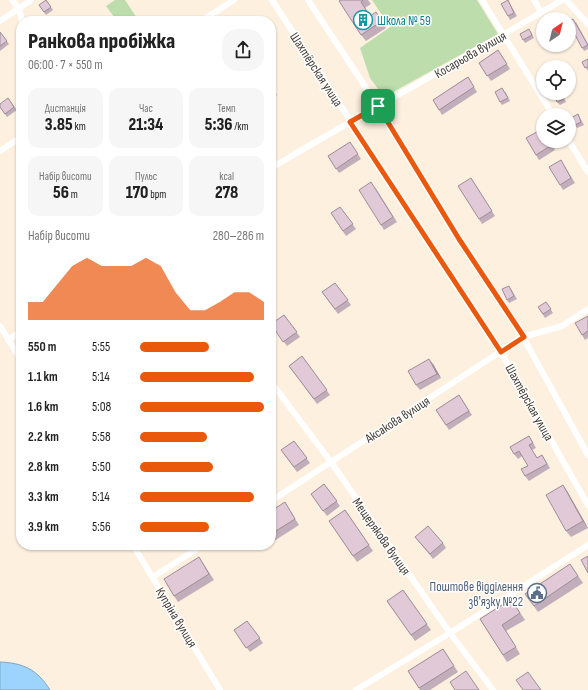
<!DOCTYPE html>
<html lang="uk">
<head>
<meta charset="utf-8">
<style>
	:root { --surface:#fff; --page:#f6f6f6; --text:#222; --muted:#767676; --accent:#ea580c }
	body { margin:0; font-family:"Sofia Sans Condensed",sans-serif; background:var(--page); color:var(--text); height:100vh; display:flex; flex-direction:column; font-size:15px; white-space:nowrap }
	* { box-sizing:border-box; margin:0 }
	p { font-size:13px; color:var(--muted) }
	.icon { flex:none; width:22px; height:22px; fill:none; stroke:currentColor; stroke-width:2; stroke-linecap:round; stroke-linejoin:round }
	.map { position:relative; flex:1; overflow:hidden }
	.side { position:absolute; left:16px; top:16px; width:260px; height:534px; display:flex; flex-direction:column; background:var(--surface); border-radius:16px; box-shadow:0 1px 3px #0004 }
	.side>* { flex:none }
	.needle { width:26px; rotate:35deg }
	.fabs { position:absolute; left:536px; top:12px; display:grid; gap:8px }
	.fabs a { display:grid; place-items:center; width:40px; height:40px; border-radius:50%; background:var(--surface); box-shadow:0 1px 3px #0004; font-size:20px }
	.pin { position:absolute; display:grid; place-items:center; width:34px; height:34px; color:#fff; margin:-17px; border-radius:8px; box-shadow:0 2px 6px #0006 }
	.round { display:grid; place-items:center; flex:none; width:42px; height:42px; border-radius:16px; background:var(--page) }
	.summary { display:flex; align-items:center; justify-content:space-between; height:68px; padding:0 12px }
	h1 { font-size:22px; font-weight:800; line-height:30px }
	.stats { display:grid; grid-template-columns:repeat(3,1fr); gap:6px; height:68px; padding:4px 12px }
	.stats div { display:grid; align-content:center; border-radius:10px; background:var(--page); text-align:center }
	.stats b { font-size:17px; font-weight:800 }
	.stats small { font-size:11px; font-weight:400 }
	.stats p { font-size:11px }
	.chart { height:112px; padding:8px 12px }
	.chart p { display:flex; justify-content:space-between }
	.chart svg { width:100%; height:72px; margin-top:4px; fill:var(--accent); opacity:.7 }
	ul { padding:0 12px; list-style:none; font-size:13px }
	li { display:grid; grid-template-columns:64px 48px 1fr; align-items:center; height:30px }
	li i { height:10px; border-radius:5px; background:var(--accent) }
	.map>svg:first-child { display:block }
	.green { fill:#bdddad }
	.water { fill:#9cd4fe; stroke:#81a6c1 }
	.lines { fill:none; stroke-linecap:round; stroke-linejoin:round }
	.street { stroke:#fff; stroke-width:6 }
	.wall { fill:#c2adba }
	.shaded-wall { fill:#9e8d97 }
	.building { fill:#e1c9d8; stroke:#9e8d97 }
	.route-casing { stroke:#fff; stroke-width:8 }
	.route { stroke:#ea580c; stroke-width:5 }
	.labels { text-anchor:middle; stroke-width:3; stroke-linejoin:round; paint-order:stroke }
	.culture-label { font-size:13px; fill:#0d838f; stroke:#fff; text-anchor:start }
	.street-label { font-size:13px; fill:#413a32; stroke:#fff }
	.service-label { font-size:13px; fill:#4e5e75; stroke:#fff; text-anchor:end }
</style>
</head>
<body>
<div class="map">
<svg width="588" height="690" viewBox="0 0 588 690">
	<rect width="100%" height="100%" fill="#fdf0df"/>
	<path class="green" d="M115 0H125L139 21H117L106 6Z
		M372 0H477L498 34 384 97 370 78 360 48 390 27Z"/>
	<path class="water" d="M0 662C23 663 37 669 50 690H0Z"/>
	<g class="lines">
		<path class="street" d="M12 0 19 8 22 21
			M272 0 501 352 588 505
			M308 0 378 106 459 239 523 337 588 455
			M482 0 553 115
			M534 0 541 12
			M566 0 588 24
			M0 21 31 0
			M201 21 234 0
			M569 141 588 172
			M0 151 21 137
			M271 168C367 111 466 58 562 0
			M0 326 21 360
			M8 340 21 331
			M271 382 331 462 450 633 493 690
			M271 501 523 337 562 326 588 309
			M133 545 220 690
			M153 577 203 545
			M356 690 450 633 588 545"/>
	</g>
	<path class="wall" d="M46 0 53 10 46 15 39 5Z
		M341 0H368L371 4 365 8 370 16 376 12 386 28 366 41 361 35Z
		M508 0 517 16 510 20 508 16Z
		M576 22 588 44V49L584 51 576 36 574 37 569 30Z
		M0 32 9 44 0 51Z
		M531 32 534 38 525 43 523 40Z
		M498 50 510 69 491 81 479 63Z
		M588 59V71L582 62Z
		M468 77 477 92 442 115 433 100Z
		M271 86 277 95 271 99Z
		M505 91 510 101 502 105 500 102Z
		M562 94 566 102 560 105 557 102Z
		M8 98 17 110 7 117 0 107Z
		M578 114 584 125 577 128 575 125Z
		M543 141H550L555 150 539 160 536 155Z
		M350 142 361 159 339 173 328 156Z
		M561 160 575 183 563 190 560 185Z
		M471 178 495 216 482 224 479 219Z
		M375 187 397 222 384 230 381 225Z
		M340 207 356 229 346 236 331 213Z
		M335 283 351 305 338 314 322 292Z
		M511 289 517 299 509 303 507 300Z
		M546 302 553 313 545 318 538 307Z
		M284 315 300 337 287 346 271 325Z
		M588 316V338L585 340 582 335Z
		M302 356 330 395 317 404 289 366Z
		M433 364 441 378 420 390 416 385Z
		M459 395 472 415 449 430 436 410Z
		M294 441 310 463 297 472 281 450Z
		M532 441 536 448 532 450 537 458 542 455 550 468 529 481 525 476 528 466 522 456 518 459 514 454Z
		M324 484 340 506 327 516 311 494Z
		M563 485 567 491 588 528 571 537 566 531Z
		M289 509 299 525 271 543V511Z
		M345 510 373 551 357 562 329 521Z
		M415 537 443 543 446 548 433 559Z
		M263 545H268L264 547Z
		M199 557 214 580 178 602 174 596Z
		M570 564 583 583 538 612 525 594Z
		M403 590 431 630 415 641 387 601Z
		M511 599 525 620 506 631 520 654 507 662 480 619Z
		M247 621 263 643 250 652 234 630Z
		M443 649 458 672 430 690H420L408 671Z"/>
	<path class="shaded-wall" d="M429 359 433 364 441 378 437 374Z
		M563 485 567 491 588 528 583 521Z"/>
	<path class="building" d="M46 0 51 7 44 12 39 5Z
		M341 0H363L361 2 370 16 376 12 382 21 361 35 339 1Z
		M508 0 514 13 508 16 501 4Z
		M573 19 588 45 582 48 574 33 571 34 569 30V21Z
		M529 29 532 35 523 40 520 34Z
		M0 32 7 41 0 46Z
		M498 50 507 64 487 76 479 63Z
		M588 59V66L585 68 582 62Z
		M548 65 549 67H543V72L541 68Z
		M468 77 474 87 439 110 433 100Z
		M502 88 508 98 500 102 495 92Z
		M557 93H561L564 99 557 102 554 94Z
		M8 98 14 107 5 114 0 107V104Z
		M578 114 581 122 575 125 571 118Z
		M542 129 543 131V141H549L552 145 536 155 526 138Z
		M350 142 358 154 336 169 328 156Z
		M561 160 571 178 560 185 549 167Z
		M471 178 492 211 479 219 458 186Z
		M371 182 393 217 381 225 359 190Z
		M340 207 353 224 343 231 331 213Z
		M335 283 348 300 335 309 322 292Z
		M509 286 514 296 507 300 502 289Z
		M546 302 551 309 543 314 538 307Z
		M284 315 297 332 283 342 271 324Z
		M588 316V331L582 335 575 323Z
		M302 356 327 390 314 399 289 366Z
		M429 359 437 374 416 385 408 371Z
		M459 395 469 411 446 425 436 410Z
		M529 436 533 443 529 445 537 458 542 455 547 464 525 476 521 469 528 466 519 451 514 454 510 447Z
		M294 441 307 458 294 467 281 450Z
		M324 484 337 501 323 511 311 494Z
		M563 485 583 521 566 531 546 495Z
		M285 502 295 519 271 534V511Z
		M345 510 369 545 353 556 329 521Z
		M428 526 443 543 430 554 415 537Z
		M588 556V573L581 560Z
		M199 557 209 574 174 596 164 579Z
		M570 564 578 576 534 606 525 594Z
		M403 590 427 624 411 635 387 601Z
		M511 599 520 613 502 625 516 647 503 655 480 619Z
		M247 621 260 638 246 648 234 630Z
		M443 649 454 666 419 688 408 671Z
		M466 671 479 690H455L450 682Z
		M528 672 541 690H523L516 680Z"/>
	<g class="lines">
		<defs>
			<path id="route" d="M378 106 459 239 524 337 501 352 350 122Z"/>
		</defs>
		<use href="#route" class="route-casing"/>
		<use href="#route" class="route"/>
	</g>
	<defs>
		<symbol id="building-ring" viewBox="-11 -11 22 22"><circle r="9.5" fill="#fff" stroke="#0f9aa8" stroke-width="1.5"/><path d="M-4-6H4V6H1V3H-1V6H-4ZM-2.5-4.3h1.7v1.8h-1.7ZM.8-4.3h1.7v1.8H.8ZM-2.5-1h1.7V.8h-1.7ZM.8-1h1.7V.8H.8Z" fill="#0f9aa8"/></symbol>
		<symbol id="civic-ring" viewBox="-11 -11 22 22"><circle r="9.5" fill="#fff" stroke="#5c6f8a" stroke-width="1.5"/><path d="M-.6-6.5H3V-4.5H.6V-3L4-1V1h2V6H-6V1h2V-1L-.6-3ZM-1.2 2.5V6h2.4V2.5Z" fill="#5c6f8a"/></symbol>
	</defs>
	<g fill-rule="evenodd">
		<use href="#building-ring" x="352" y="9" width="22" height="22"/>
		<use href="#civic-ring" x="526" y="582" width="22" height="22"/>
	</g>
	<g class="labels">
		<g class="culture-label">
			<text x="377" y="25">Школа № 59</text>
		</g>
		<g class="street-label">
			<text transform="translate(470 54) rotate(-30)" y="5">Косарьова вулиця</text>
			<text transform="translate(317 69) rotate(57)" y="5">Шахтёрская улица</text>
			<text transform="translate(530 402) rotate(61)" y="5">Шахтёрская улица</text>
			<text transform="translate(397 419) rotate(-33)" y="5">Аксакова вулиця</text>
			<text transform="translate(382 536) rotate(55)" y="5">Мещерякова вулиця</text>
			<text transform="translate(177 617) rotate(59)" y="5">Купріна вулиця</text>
		</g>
		<g class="service-label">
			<text x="523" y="591">Поштове відділення<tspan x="523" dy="15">зв'язку №22</tspan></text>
		</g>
	</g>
</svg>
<div class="fabs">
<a><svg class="needle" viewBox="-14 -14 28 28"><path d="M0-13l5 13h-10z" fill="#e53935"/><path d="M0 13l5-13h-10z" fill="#767676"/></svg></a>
<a><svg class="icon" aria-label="locate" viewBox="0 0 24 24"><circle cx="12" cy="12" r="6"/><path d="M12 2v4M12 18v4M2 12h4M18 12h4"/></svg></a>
<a><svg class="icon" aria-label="layers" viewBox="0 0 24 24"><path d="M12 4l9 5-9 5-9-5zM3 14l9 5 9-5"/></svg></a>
</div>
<div class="pin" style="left:378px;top:106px;background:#1e9e55"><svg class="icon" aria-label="arrive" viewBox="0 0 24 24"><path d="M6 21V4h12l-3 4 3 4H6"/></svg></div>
<section class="side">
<div class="summary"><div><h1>Ранкова пробіжка</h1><p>06:00 · 7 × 550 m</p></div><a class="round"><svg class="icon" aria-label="share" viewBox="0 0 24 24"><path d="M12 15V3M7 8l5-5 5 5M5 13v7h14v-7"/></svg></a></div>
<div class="stats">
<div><p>Дистанція</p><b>3.85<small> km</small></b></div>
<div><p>Час</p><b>21:34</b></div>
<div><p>Темп</p><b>5:36<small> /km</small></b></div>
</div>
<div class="stats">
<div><p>Набір висоти</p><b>56<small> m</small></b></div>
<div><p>Пульс</p><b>170<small> bpm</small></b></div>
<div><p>kcal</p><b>278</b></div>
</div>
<div class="chart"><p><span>Набір висоти</span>280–286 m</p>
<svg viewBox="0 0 160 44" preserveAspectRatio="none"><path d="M0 44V33L10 33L20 22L30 11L40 6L50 11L60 11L70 11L80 6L90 11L100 27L110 38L120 38L130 33L140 27L150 27L160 33V44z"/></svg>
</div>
<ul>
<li><b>550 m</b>5:55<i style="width:56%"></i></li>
<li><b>1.1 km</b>5:14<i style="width:92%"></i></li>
<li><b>1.6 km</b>5:08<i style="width:100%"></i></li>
<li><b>2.2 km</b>5:58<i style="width:54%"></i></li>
<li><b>2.8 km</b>5:50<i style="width:59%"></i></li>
<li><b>3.3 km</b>5:14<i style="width:92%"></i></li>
<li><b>3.9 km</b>5:56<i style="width:56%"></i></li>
</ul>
</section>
</div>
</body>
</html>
